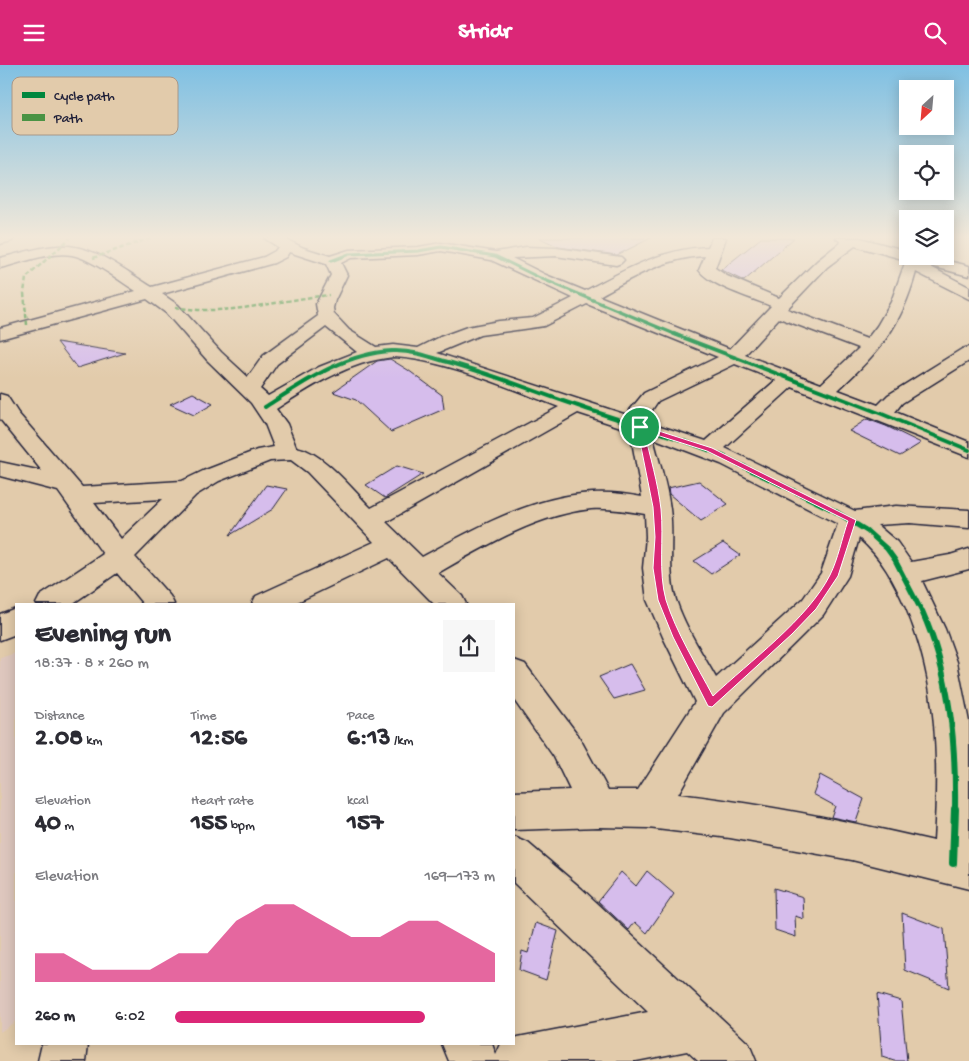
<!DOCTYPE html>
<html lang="en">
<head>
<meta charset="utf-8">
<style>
	:root { --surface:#fff; --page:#f7f7f7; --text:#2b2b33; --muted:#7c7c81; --accent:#db2777 }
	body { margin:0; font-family:"Gochi Hand",sans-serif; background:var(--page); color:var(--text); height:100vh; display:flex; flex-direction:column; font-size:19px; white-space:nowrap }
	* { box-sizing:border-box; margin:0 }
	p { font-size:16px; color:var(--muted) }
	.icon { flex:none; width:28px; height:28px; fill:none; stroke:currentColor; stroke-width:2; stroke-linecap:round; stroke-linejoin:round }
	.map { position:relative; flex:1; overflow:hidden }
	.panel { position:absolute; left:15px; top:538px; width:500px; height:442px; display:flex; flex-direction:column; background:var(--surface); border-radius:0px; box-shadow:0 2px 12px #0003 }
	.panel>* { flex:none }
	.needle { width:32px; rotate:206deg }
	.fabs { position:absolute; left:899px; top:15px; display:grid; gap:10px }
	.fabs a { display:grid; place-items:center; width:55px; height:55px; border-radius:0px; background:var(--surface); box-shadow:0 2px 12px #0003; font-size:25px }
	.pin { position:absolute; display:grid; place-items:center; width:42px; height:42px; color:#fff; margin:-21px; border:2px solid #fff; border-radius:50%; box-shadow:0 1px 5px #0007 }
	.round { display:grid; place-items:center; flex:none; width:52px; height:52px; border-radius:0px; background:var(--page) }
	.summary { display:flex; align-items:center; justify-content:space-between; height:85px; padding:0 20px }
	h1 { font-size:28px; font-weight:700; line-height:38px }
	.metrics { display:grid; grid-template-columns:repeat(3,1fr); gap:8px; height:85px; padding:5px 20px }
	.metrics div { display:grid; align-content:center }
	.metrics b { font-size:25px; font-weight:700 }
	.metrics small { font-size:14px; font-weight:400 }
	.metrics p { font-size:14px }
	.chart { height:140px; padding:10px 20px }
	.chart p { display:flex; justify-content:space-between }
	.chart svg { width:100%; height:90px; margin-top:5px; fill:var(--accent); opacity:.7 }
	ul { padding:0 20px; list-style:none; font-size:16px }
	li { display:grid; grid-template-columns:80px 60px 1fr; align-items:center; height:38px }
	li i { height:12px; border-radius:6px; background:var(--accent) }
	header { display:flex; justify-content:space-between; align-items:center; height:65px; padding:0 20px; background:var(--accent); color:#fff; font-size:22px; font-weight:700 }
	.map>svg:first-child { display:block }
	.built { fill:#dec7be }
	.building { fill:#d6bdec; stroke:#22223b }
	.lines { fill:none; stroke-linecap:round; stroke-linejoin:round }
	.minor-casing { stroke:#22223b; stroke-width:3 }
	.minor { fill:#e2cbab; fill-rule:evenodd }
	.quiet { stroke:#4a9344; stroke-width:2.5; stroke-dasharray:4.5 2.5; stroke-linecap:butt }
	.cycleway-far4-casing { stroke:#e2cbab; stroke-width:5 }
	.cycleway-far3-casing { stroke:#e2cbab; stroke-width:6 }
	.cycleway-far2-casing { stroke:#e2cbab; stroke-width:8 }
	.cycleway-far1-casing { stroke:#e2cbab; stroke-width:9 }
	.cycleway-casing { stroke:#e2cbab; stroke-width:11 }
	.cycleway-far4 { stroke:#00873e; stroke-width:3 }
	.cycleway-far3 { stroke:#00873e; stroke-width:4 }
	.cycleway-far2 { stroke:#00873e; stroke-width:5 }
	.cycleway-far1 { stroke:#00873e; stroke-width:6 }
	.cycleway { stroke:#00873e; stroke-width:8 }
	.route { fill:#db2777; stroke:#fff; fill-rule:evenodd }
	.key { fill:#e2cbab; stroke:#a89889; stroke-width:1 }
	.key-label { font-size:14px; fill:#22223b }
</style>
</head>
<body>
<header><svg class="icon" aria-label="menu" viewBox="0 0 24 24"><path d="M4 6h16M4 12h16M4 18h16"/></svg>Stridr<svg class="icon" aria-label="search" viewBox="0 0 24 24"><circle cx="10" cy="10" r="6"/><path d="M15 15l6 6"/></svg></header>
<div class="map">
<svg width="969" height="996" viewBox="0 0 969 996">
	<rect width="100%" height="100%" fill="#e2cbab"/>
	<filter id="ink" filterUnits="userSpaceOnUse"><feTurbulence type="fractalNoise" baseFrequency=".02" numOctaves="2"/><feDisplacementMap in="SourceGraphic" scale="10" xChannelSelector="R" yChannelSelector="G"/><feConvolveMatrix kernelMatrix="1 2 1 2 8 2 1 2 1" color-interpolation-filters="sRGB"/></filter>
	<g filter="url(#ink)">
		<path class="built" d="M16 588V956L0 967V593Z"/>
		<path class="building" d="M540 173H651L617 190 559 182Z
			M761 173H794L744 216 721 205Z
			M57 277 125 288 77 303Z
			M390 294 408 305 442 330 444 344 391 367 356 335 333 327 377 296Z
			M193 328 213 339 194 350 170 339Z
			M867 354 886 361 921 378 900 391 849 366Z
			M397 401 423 409 385 433 366 420Z
			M699 416 728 439 701 456 669 429 668 423Z
			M266 420 287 424 273 444 230 470Z
			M723 478 740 490 711 509 694 496Z
			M630 599 645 625 614 634 599 612Z
			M820 710 864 734 856 757 831 752 835 741 813 729Z
			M647 806 674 829 647 868 635 857 629 865 598 836 621 807 636 821Z
			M774 823 803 832 804 854 795 851 796 872 775 865Z
			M902 848 944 864 949 923 905 905Z
			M536 858 558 866 546 915 519 905 522 886 528 888Z
			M877 929 901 936 907 996H894L882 992Z"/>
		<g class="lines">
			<defs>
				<path id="minor" d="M0 173H14L12 176 0 179Z
					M264 173H283L304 183 330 191 349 185 418 182 441 178 496 187 526 182 556 183 621 192 624 195 621 198 616 200 556 191 512 193 546 210 585 226C624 205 664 183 708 182L712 173H726L715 203 727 211 779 233 817 196 841 177 836 173H860L908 186V191H920V197H921L923 193 928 191 969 201V211L927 200 969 222V234L916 207C901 262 879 287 838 325L878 340 888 330 962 284 969 282V296L902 338 895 347 969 377V392L792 322 725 383 855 446 896 441 969 445V463L910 458 877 460 897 477 911 497 950 490 969 484V504L922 516 945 564 957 597 969 657V824L852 795 730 773 648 763 598 762 514 765V727L570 725 554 692 514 635V595L525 599 578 670 608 725H638L695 637 663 572 647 535 643 503 646 472 645 449C627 446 609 443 591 444 536 450 485 481 438 508L462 531 466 539H434L389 493 293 539H252L256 531 374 477 307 407 291 395 270 396 219 416 196 430 135 492 170 531 174 539H143L117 508 72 539H36L40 531 103 489 58 426 0 411V397L42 406 0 354V329L7 331 18 348 82 422 182 416 203 406 257 385 274 382 265 359 251 338 207 295 166 248 147 234 0 274V263L136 226C118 215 92 194 72 190 50 186 22 198 0 203V193C18 189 38 182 57 181 92 178 124 205 152 222L264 192 275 186 278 182ZM855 181 906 195 891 237 877 261 867 274 787 244 827 202ZM441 186 491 195 573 233 533 253 499 256 467 262 440 272 418 283 393 280 376 282 349 265 334 249 333 243 335 235 347 210 341 198 351 193 418 190ZM289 187 326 199 331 210 316 239 318 251 263 291 248 312 221 287 178 240 162 229 274 198 286 192ZM705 191 699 205C710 221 752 233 771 241L730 284 599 231C631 213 667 192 705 191ZM587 239 718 292 644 328 630 345V351L437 288 480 270 544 261ZM779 253 859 283 821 319 745 290ZM326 262 357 287 319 302 268 331 260 324 277 299ZM393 292C443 294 511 324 559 342L371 443C352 424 323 387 296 382L287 359 276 344C313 320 349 297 393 292ZM735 299 776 315 706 376 651 358 652 345 658 336ZM578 348 630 365 642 432C626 429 609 427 593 428 532 431 474 464 422 492L386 457ZM653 373 721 399 838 459 821 508 803 534 716 613C702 588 685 562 676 535 667 505 674 474 670 444 667 420 659 396 653 373ZM163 434 121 474 94 438ZM859 473C882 493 894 516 906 543 938 618 939 696 934 776 849 756 764 739 678 729L724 648 823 550 848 511Z
					M16 543V569L0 575V549Z
					M514 772 528 778 582 824 749 979 756 996H698L687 986 636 996H449L442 979H492L496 990 501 979H514V974L518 972 648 947 514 818Z
					M42 979H88L86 996H38Z"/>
			</defs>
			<use href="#minor" class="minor-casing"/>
			<use href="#minor" class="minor"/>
			<path class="quiet" d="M93 193 150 173
				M175 242C228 252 277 235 329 230
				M27 260 24 228 26 213 70 173"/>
			<defs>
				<path id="cycleway-far4" d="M331 196 349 189 418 186 441 182 495 191 540 213 677 270"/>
				<path id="cycleway-far3" d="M674 269 882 349 969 385
					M265 342C304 317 345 288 392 286 410 285 428 291 444 296 490 308 533 326 578 341 627 358 677 371 725 392"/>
				<path id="cycleway-far2" d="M722 391 833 445 867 466 887 484 895 495 922 547"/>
				<path id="cycleway-far1" d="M922 546C950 609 956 676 955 745"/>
				<path id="cycleway" d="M953 798 955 744"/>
			</defs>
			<use href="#cycleway-far4" class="cycleway-far4-casing"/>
			<use href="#cycleway-far3" class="cycleway-far3-casing"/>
			<use href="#cycleway-far2" class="cycleway-far2-casing"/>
			<use href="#cycleway-far1" class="cycleway-far1-casing"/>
			<use href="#cycleway" class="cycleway-casing"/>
			<use href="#cycleway-far4" class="cycleway-far4"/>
			<use href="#cycleway-far3" class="cycleway-far3"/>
			<use href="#cycleway-far2" class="cycleway-far2"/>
			<use href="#cycleway-far1" class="cycleway-far1"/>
			<use href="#cycleway" class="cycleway"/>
		</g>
	</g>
	<linearGradient id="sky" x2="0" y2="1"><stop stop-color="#7fc0e3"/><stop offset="0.55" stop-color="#f2e8d9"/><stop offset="1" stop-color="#f2e8d9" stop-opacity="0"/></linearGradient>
	<rect width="969" height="313" fill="url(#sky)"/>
	<path class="route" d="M640 360 712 383 856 455 838 511 816 544 792 569 712 642 708 641 673 572 658 535 653 503 655 472 653 442 637 362ZM644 366 707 386 848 456C842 473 838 494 830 510 808 554 749 597 713 631 697 601 676 567 666 535 658 506 664 474 661 444 658 418 650 391 644 366Z"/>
	<rect x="12" y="12" width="166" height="58" rx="8" class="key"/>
	<rect x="22" y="27" width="23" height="6" fill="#00873e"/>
	<rect x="22" y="49" width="23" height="7" fill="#4a9344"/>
	<g class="key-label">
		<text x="54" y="35">Cycle path</text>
		<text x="54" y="57">Path</text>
	</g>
</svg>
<div class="fabs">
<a><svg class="needle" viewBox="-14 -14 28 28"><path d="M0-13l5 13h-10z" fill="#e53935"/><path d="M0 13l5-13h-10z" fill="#7c7c81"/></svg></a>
<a><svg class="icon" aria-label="locate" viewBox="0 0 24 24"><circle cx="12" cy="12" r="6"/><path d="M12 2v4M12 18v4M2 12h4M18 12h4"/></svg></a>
<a><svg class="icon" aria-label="layers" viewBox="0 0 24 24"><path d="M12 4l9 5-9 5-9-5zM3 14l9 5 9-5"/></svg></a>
</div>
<div class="pin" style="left:640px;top:362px;background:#1e9e55"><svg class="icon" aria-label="arrive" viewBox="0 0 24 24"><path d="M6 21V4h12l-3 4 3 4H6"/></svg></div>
<section class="panel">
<div class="summary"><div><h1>Evening run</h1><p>18:37 · 8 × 260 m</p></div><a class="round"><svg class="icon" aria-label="share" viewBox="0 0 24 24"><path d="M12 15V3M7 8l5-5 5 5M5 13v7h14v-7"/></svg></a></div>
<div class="metrics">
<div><p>Distance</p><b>2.08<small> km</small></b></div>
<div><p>Time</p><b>12:56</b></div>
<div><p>Pace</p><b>6:13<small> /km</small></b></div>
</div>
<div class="metrics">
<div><p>Elevation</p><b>40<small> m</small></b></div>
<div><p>Heart rate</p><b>155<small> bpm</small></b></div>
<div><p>kcal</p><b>157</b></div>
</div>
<div class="chart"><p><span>Elevation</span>169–173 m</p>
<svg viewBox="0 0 160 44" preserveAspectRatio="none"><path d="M0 44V30L10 30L20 38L30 38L40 38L50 30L60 30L70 14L80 6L90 6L100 14L110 22L120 22L130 14L140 14L150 22L160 30V44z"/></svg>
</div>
<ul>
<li><b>260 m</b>6:02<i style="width:78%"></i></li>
</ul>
</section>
</div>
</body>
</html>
